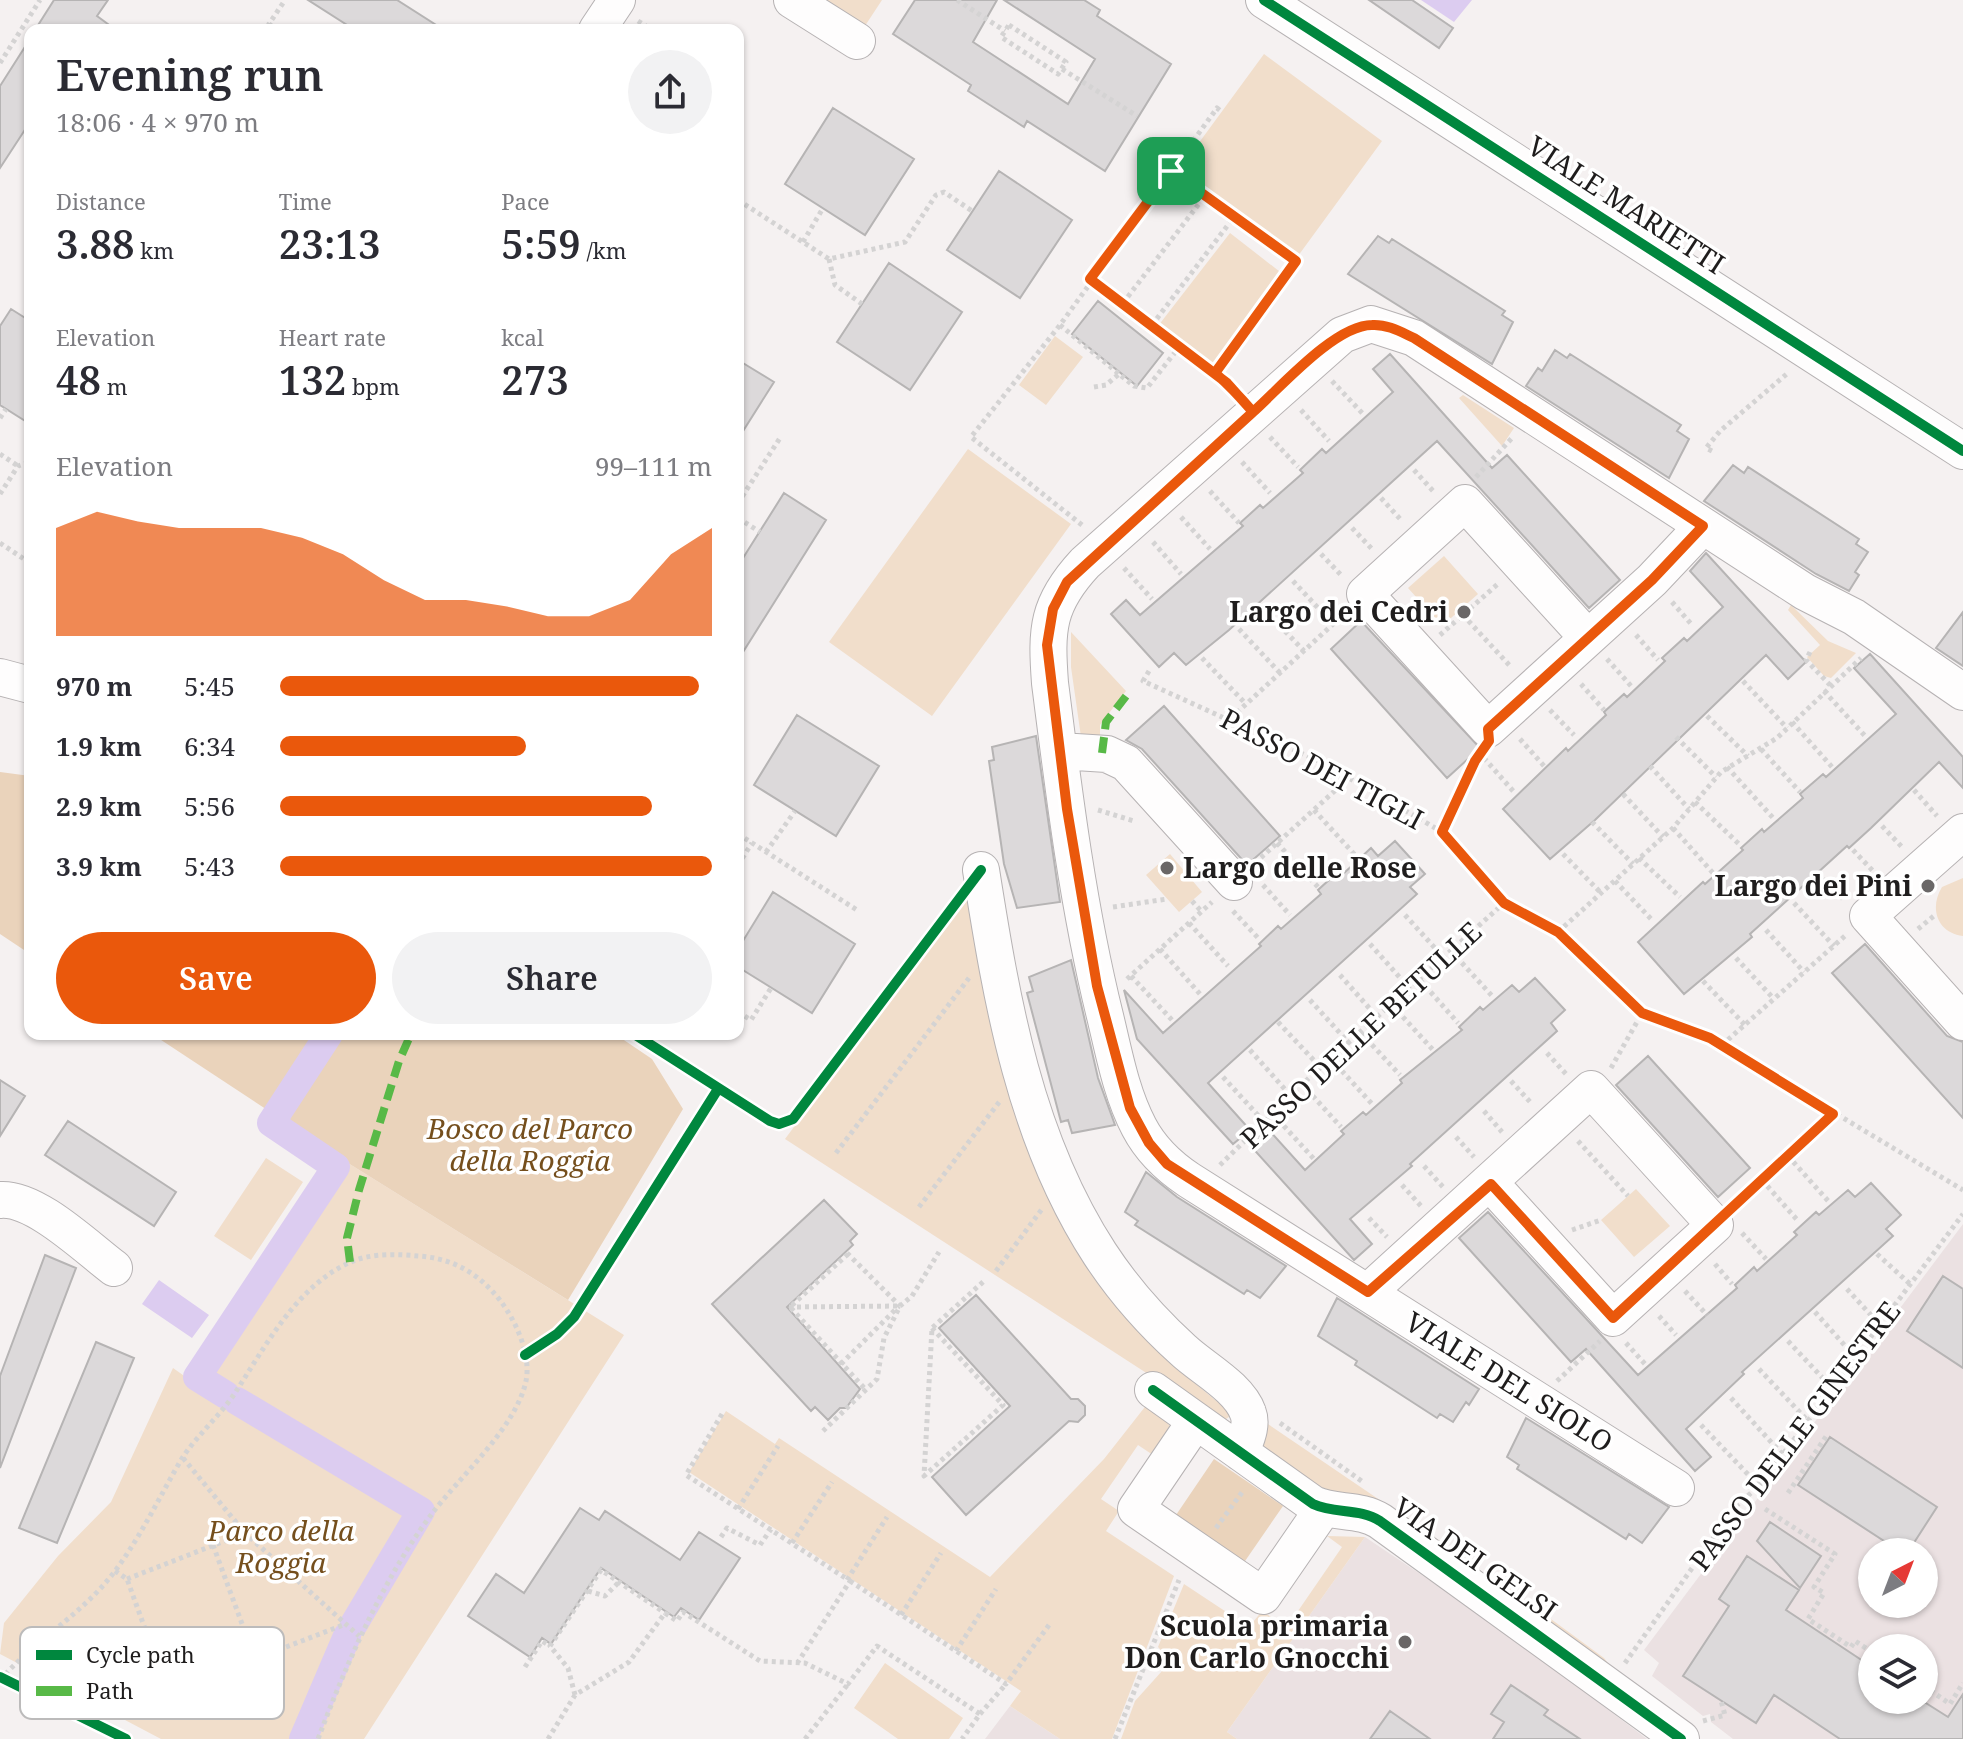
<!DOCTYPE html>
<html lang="en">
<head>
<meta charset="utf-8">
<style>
	:root { --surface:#fff; --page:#f2f2f3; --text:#2b2b33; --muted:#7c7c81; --accent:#ea580c }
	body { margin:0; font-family:"Noto Serif",serif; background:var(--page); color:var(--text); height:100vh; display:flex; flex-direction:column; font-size:30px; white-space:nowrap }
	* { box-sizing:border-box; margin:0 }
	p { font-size:26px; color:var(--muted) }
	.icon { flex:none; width:44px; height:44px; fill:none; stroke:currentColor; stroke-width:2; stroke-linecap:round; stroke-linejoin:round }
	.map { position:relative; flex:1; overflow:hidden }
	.sheet { position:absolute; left:24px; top:24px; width:720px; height:1016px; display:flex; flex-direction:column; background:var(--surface); border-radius:16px; box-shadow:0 2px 6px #0004 }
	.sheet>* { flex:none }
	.needle { width:52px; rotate:42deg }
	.fabs { position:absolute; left:1858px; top:1538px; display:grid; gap:16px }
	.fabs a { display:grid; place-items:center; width:80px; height:80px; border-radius:50%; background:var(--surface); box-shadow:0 2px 6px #0004; font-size:40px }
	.pin { position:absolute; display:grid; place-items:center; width:68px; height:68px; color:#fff; margin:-34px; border-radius:16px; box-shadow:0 4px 12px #0006 }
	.round { display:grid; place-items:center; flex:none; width:84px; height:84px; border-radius:42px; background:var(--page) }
	.overview { display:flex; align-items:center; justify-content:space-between; height:136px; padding:0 32px }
	h1 { font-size:44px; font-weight:600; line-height:60px }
	.metrics { display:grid; grid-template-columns:repeat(3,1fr); gap:12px; height:136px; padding:8px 32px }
	.metrics div { display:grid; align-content:center }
	.metrics b { font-size:40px; font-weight:600 }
	.metrics small { font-size:22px; font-weight:400 }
	.metrics p { font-size:22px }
	.chart { height:224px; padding:16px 32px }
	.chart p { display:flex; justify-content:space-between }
	.chart svg { width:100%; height:144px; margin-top:8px; fill:var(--accent); opacity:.7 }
	.action { display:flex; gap:16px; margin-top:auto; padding:16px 32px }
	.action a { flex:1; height:92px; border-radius:48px; background:var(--accent); color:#fff; font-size:32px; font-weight:600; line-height:92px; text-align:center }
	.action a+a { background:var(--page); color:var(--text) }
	ul { padding:0 32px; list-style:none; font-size:26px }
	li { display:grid; grid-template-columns:128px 96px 1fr; align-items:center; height:60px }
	li i { height:20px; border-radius:10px; background:var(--accent) }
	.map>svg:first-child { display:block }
	.built { fill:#ebe1e2; fill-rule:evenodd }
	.green { fill:#f1decb }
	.forest { fill:#ead3bb }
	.water { fill:#dcccf0 }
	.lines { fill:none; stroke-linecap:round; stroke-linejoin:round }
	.canal { stroke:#dcccf0; stroke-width:28 }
	.building { fill:#dcd9da; stroke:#b6b4b4; stroke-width:2 }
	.minor-casing { stroke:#b6b2b3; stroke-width:38 }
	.path { stroke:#d4d3d3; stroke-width:5; stroke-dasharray:4 4; stroke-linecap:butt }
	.minor { stroke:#fefdfd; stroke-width:36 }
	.quiet { stroke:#58b947; stroke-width:8; stroke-dasharray:16 8; stroke-linecap:butt }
	.cycleway-casing { stroke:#fff; stroke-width:15 }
	.cycleway { stroke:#00873e; stroke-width:10 }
	.route-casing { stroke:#fff; stroke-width:16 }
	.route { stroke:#ea580c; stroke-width:10 }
	.poi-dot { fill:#6a6767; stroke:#fff; stroke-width:3 }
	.labels { text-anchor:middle; stroke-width:7; stroke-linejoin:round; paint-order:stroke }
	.street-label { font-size:28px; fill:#1f1d1d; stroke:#fff }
	.poi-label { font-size:28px; font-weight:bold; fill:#1f1d1d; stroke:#fff; text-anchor:end }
	.park-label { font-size:28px; font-style:italic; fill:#754f1d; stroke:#fff }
	.key { fill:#fff; stroke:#bcbbbb; stroke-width:2 }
	.key-label { font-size:22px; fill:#1f1d1d }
</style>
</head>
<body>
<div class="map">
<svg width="1963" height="1739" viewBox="0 0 1963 1739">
	<rect width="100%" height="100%" fill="#f5f1f1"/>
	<path class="built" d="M1963 1224V1739H1733L1711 1722 1710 1714 1703 1716 1652 1676 1659 1663 1644 1650ZM1872 1552H1924V1604H1872ZM1872 1648H1924V1700H1872Z
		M1365 1537 1495 1624 1647 1739H1237L1227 1732Z
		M1010 1706 1060 1739H985Z"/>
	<path class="green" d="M811 0H882L861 32Z
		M1264 54 1382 141 1298 256 1179 170Z
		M1230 233 1284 275 1213 368 1158 326Z
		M1055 336 1083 357 1046 405 1019 385Z
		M1463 395 1514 428 1502 446 1459 398Z
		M968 449 1071 524 932 716 829 642Z
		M1444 556 1478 594 1442 626 1408 588Z
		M1791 605 1828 641 1856 653 1831 678 1824 676 1807 657 1820 645 1788 610Z
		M1071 632 1126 691 1100 725V743L1082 744 1071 667Z
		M1170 854 1202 892 1179 912 1146 875Z
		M1963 878V936C1937 933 1929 908 1942 887Z
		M966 896C991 1027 1015 1168 1095 1279 1133 1331 1183 1375 1233 1414L1222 1422 785 1139Z
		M266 1158 303 1182 251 1260 214 1236Z
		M348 1163 624 1335 364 1739H161L0 1654 4 1623 58 1556 111 1502 173 1368 204 1390Z
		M1636 1189 1670 1226 1634 1257 1601 1220Z
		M1148 1403 1173 1429 1159 1459 1138 1445 1101 1499 1119 1511 1106 1531 1174 1576 1112 1739H1060L1010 1706 1021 1691 689 1472 726 1411 775 1444 779 1438 990 1577 1104 1459Z
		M1265 1422 1468 1560 1469 1566 1324 1494 1258 1449Z
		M1327 1536 1365 1537 1227 1732 1237 1739H1121L1135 1701 1171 1661 1158 1647 1184 1584 1249 1627 1262 1611 1287 1627 1342 1547Z
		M1487 1578H1495L1604 1658 1614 1671Z
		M885 1663 963 1718 949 1739H898L854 1708Z"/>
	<path class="forest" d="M0 772 30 776V954L0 934Z
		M152 1034H615L652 1059 683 1109 568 1300 348 1163Z
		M1214 1459 1283 1506 1243 1564 1174 1518Z"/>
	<path class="water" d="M1421 0H1472L1454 22Z
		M159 1280 209 1315 192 1338 142 1304Z"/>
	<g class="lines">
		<path class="canal" d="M226 1395 197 1377 336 1167 271 1123 329 1034
			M237 1401 421 1511 354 1624
			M303 1739 347 1636"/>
	</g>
	<path class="building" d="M54 0H108L97 16 116 30H35Z
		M308 0H397L444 30H355Z
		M915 0H997L973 42 1068 104 1095 59 1004 0H1084L1100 10 1097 16 1171 64 1105 171 1027 121 1024 127 968 91 971 85 893 34Z
		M1369 0H1412L1453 28 1439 48Z
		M30 39V122L0 168V86Z
		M833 108 914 159 865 235 785 184Z
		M999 171 1072 220 1020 298 947 250Z
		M1378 236 1389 243 1392 239 1505 311 1502 315 1513 322 1492 364 1348 274Z
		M889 263 962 312 910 390 837 342Z
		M1098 301 1163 353 1137 386 1072 334Z
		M11 309 30 321V424L0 405V326Z
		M1555 350 1567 358 1570 354 1681 425 1677 431 1689 439 1669 478 1526 386 1538 368 1542 371Z
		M1390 354 1492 468 1507 455 1620 580 1589 608 1437 441 1229 630 1186 665 1174 653 1159 667 1111 614 1126 600 1140 615 1243 526 1240 523 1260 505 1263 508 1303 473 1300 470 1322 449 1326 453 1393 392 1373 369Z
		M738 360 774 382 738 439Z
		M1733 465 1744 473 1748 467 1859 539 1856 544 1868 552 1855 572 1859 575 1849 591 1816 574 1704 501Z
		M784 493 826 520 738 660V566Z
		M1706 553 1806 662 1788 679 1766 655 1595 820 1550 859 1503 809 1566 748 1568 751 1606 715 1604 712 1624 694 1627 697 1665 661 1662 658 1684 638 1687 641 1723 607 1690 571Z
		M1963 612V666L1936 648Z
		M1361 621 1480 748 1447 778 1331 649Z
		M1870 654 1963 757V788L1939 762 1871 828 1849 848 1847 846 1750 934 1752 937 1684 994 1638 942 1703 882 1705 884 1743 850 1741 848 1762 829 1764 832 1803 798 1800 794 1823 774 1826 777 1896 714 1854 668Z
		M1164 706 1280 836 1247 865 1142 749 1126 740Z
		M797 715 879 766 836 836 754 785Z
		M1036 736 1060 902 1017 908 1004 864 989 761 994 760 992 747Z
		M1395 841 1425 874 1410 887 1417 894 1208 1083 1250 1130 1233 1144 1137 1039 1124 990 1163 1033 1261 946 1259 944 1278 926 1281 929 1321 894 1318 890 1340 870 1343 874 1371 848 1378 856Z
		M773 892 855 944 812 1013 738 967V949Z
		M1865 944 1947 1036 1963 1042V1118L1832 973Z
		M1071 960 1098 1078 1115 1125 1072 1133 1068 1120 1061 1122 1027 993 1033 991 1029 977Z
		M1535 978 1565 1010 1551 1023 1557 1031 1410 1164 1412 1166 1350 1219 1372 1244 1354 1260 1248 1143 1268 1129 1305 1170 1344 1134 1341 1131 1363 1112 1366 1115 1402 1083 1400 1080 1462 1030 1459 1027 1480 1007 1483 1010 1512 985 1519 992Z
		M1648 1056 1750 1168 1718 1197 1616 1085Z
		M0 1080 25 1096 0 1136Z
		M68 1121 176 1192 154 1226 45 1155Z
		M1146 1172 1177 1197 1286 1266 1260 1298 1247 1290 1244 1294 1135 1225 1138 1221 1125 1212Z
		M1871 1183 1901 1215 1886 1229 1893 1236 1742 1372 1744 1374 1686 1429 1711 1457 1695 1471 1586 1349 1571 1362 1459 1238 1488 1212 1638 1375 1737 1288 1735 1285 1754 1267 1757 1271 1797 1235 1794 1232 1816 1212 1819 1215 1848 1190 1855 1197Z
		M824 1200 857 1234 850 1241 853 1245 787 1307 860 1389 846 1408H840L828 1420 815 1407 811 1411 712 1304Z
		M45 1255 76 1268 0 1468V1376Z
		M1943 1276 1963 1289V1368L1907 1331Z
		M976 1295 1071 1399H1078L1085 1406V1415L1078 1422 1069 1421 966 1515 932 1477 1010 1406 939 1328Z
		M1337 1298 1479 1389 1469 1405 1466 1402 1453 1422 1440 1414 1437 1418 1355 1365 1357 1361 1318 1336Z
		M96 1342 134 1358 57 1543 19 1528Z
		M1526 1418 1669 1507 1642 1543 1629 1534 1626 1539 1517 1469 1519 1465 1507 1457Z
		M1830 1437 1937 1507 1908 1552H1901L1798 1485Z
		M580 1508 599 1520 605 1511 680 1560 699 1532 740 1558 699 1620 681 1608 674 1617 601 1568 551 1644 542 1638 530 1657 468 1616 496 1574 524 1593Z
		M1770 1522 1821 1556 1800 1588 1757 1541Z
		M1747 1556 1799 1590 1786 1610 1872 1667V1700H1921L1948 1717 1963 1694V1739H1840L1774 1695 1756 1723 1683 1676 1729 1606 1719 1599Z
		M1511 1685 1548 1710 1544 1715 1580 1739H1493L1504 1722 1491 1714Z
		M1390 1711 1430 1739H1370Z"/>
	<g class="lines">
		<defs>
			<path id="minor" d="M792 0 857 41
				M1264 0 1963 451
				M597 30 617 0
				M1588 638 1465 503 1365 594 1488 729 1652 580 1703 526
				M0 677 30 685
				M1060 751 1107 754 1126 763 1234 882
				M1963 832 1868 916 1963 1022
				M981 870C1002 1003 1025 1139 1100 1254 1123 1289 1152 1322 1183 1350 1202 1368 1239 1387 1248 1413 1253 1426 1245 1441 1241 1453
				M0 1200C35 1197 86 1247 114 1268
				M1368 1292 1591 1089 1715 1225 1613 1318 1491 1184
				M1153 1390 1313 1504C1334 1514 1360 1508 1380 1521L1681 1739
				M1195 1422 1136 1509 1263 1596 1323 1509
				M1676 1488 1189 1180C1168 1166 1151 1150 1139 1127 1121 1093 1114 1053 1105 1016 1078 907 1064 794 1050 683 1046 629 1047 604 1085 563L1342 335 1371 324 1414 338 1805 592 1854 617 1963 692"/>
		</defs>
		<use href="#minor" class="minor-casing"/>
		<path class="path" d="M957 0 1005 31
			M638 21 649 28
			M1009 25 1066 62 1058 74 1001 37Z
			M278 30 269 24 285 0
			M0 63 40 0
			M1062 69 1137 116
			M1171 171 1296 261 1215 373
			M738 200 829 259 905 242 936 195 944 192 972 211
			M803 242 823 208
			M829 259 835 285 862 304
			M1091 279 1234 391
			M1123 303 1205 196
			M1060 325 1119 374
			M1152 325 1234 217
			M1332 381 1364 415
			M1094 387 1106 385 1119 374 1134 386 1147 388 1180 346
			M1301 410 1329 441
			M0 418 6 409
			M1270 437 1298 467
			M1712 451 1706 448 1720 431 1789 372
			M0 454 18 466
			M1242 462 1270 493
			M1414 470 1434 492
			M1476 477 1512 438
			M1210 491 1239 523
			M0 494 18 466 30 462
			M1381 498 1402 521
			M738 503 780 438
			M1181 517 1210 549
			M738 518 760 532
			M1082 525 971 437 1060 325 1217 108 1222 112
			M1352 528 1372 549
			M1153 542 1181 574
			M0 543 30 563
			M1321 554 1342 576
			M1124 568 1152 599
			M1293 581 1333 624
			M1672 602 1693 626
			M1263 608 1304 651
			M1463 615 1511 667
			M1239 629 1280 673
			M1440 635 1499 583
			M1636 635 1658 660
			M1810 652 1806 660 1830 685
			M1202 658 1246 704
			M1607 659 1631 686
			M1149 671 1143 681 1325 764 1442 832 1504 903 1558 932 1642 1013 1674 1022 1710 1038 1963 1190
			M1743 681 1787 728
			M1581 684 1604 710
			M1824 691 1866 737
			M1550 710 1574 735
			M1707 716 1748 756
			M1231 718 1344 614
			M1792 722 1833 768
			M1676 737 1716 777
			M1520 739 1544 766
			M1761 749 1800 792
			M1484 758 1514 792
			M1650 766 1689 809
			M1727 767 1774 819
			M1914 790 1937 816
			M1623 794 1663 837
			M1695 802 1740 845
			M1098 810 1134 821
			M1314 810 1355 855
			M1592 822 1633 864
			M1882 826 1902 847
			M1673 828 1713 873
			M1442 832 1479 755
			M738 834 857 910
			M1277 843 1318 887
			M1853 850 1874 872
			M766 852 795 811
			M1563 854 1602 894
			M1639 858 1680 897
			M1255 863 1339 787 1345 775
			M738 865 752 843
			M1823 879 1843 899
			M1615 881 1653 921
			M1263 885 1290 915
			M1192 901 1201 911
			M1794 903 1834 946
			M1113 907 1167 899
			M1233 911 1260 940
			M1405 915 1444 958
			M1189 923 1228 966
			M1918 929 1935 915
			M1766 930 1804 972
			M1558 932 1673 828 1721 772 1777 738 1861 658
			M1370 944 1410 989
			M1160 949 1200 994
			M1451 951 1494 998
			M1736 958 1774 999
			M1340 975 1378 1018
			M1131 976 1172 1020
			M1127 979 1212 902
			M1420 980 1458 1023
			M1703 981 1745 1025
			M1310 1000 1349 1043
			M1392 1005 1434 1051
			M738 1012 751 1020 771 988
			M1278 1022 1321 1068
			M1361 1033 1400 1075
			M1722 1045 1846 935
			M1250 1050 1290 1095
			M1547 1053 1566 1074
			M1331 1059 1373 1105
			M1611 1068 1642 1013
			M1223 1077 1266 1124
			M1511 1081 1532 1104
			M1302 1084 1341 1127
			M1484 1111 1502 1132
			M1273 1114 1314 1159
			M1456 1137 1474 1157
			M1578 1141 1628 1196
			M836 1153 969 978
			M1788 1156 1830 1203
			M1220 1165 1310 1077 1504 903
			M1424 1166 1443 1187
			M1762 1180 1799 1222
			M1402 1185 1421 1206
			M1737 1204 1833 1114
			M919 1207 1000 1101
			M1369 1218 1387 1237
			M1572 1230 1601 1220
			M1742 1233 1766 1259
			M847 1253 899 1305
			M848 1254 790 1307 866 1390
			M1877 1254 1910 1284
			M1715 1264 1732 1284
			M996 1271 1042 1209
			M1847 1289 1880 1325
			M1685 1291 1707 1315
			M789 1307 900 1306
			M1815 1312 1855 1357
			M1659 1316 1676 1335
			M932 1328 1003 1405 924 1476 932 1328 984 1281
			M1788 1341 1832 1388
			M1626 1343 1645 1364
			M841 1364 899 1306
			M1759 1369 1808 1421
			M1557 1381 1600 1341
			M1731 1398 1782 1454
			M722 1414 686 1475 850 1581 798 1662
			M1280 1423 1363 1482
			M1701 1425 1759 1486
			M823 1431 877 1379 884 1338 900 1306 912 1296 939 1252
			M183 1458 245 1533 359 1636
			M1788 1493 1827 1435
			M738 1509 778 1446
			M1765 1509 1835 1554 1814 1587 1824 1593 1808 1619 1851 1647 1855 1641 1872 1652
			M1216 1528 1243 1491
			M721 1537 727 1528 760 1545 771 1529
			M792 1543 832 1482
			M213 1545 255 1659
			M115 1571 127 1579 168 1692
			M127 1579 245 1533
			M847 1580 887 1517
			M850 1581 1006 1684 1049 1625
			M588 1591 605 1596 619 1582
			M901 1615 941 1553
			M956 1651 996 1589
			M1625 1663 1736 1506 1759 1486 1963 1214
			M525 1667 542 1641 550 1646
			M0 1680C35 1640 83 1614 115 1571 141 1536 159 1498 181 1460 196 1436 219 1417 235 1393 265 1347 297 1285 351 1262 371 1253 397 1254 418 1256 448 1258 472 1269 493 1292 512 1312 532 1352 526 1381 516 1428 459 1477 431 1515 383 1579 346 1665 318 1739
			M1924 1686 1950 1704 1963 1683
			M575 1695 568 1668 550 1646 601 1570 665 1613
			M980 1714 1006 1684
			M1703 1721 1725 1715 1721 1701
			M92 1722 343 1625
			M548 1739 575 1695 629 1662 665 1613 677 1621 683 1612 760 1661 805 1663 848 1684 877 1646 980 1714 962 1739
			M805 1739 848 1684
			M1115 1739 1179 1580"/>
		<use href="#minor" class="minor"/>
		<path class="quiet" d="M1102 753 1106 722 1130 691
			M350 1262 347 1238 359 1190 399 1061 411 1034"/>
		<defs>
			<path id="cycleway" d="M1264 0 1963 451
				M634 1034 770 1121 779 1124 793 1119 981 870
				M525 1355 557 1334 574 1317 718 1089
				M1153 1390 1313 1504C1334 1514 1360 1508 1380 1521L1681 1739
				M0 1677 126 1739"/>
		</defs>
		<use href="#cycleway" class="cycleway-casing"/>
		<use href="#cycleway" class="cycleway"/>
	</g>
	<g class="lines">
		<defs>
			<path id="route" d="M1171 171 1090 279 1227 383 1253 412 1067 582 1053 609 1047 645 1067 809 1097 986 1130 1108 1149 1143 1167 1164 1368 1292 1491 1184 1613 1318 1833 1114 1710 1038 1642 1013 1558 932 1504 903 1442 832 1475 761 1489 741 1488 729 1652 580 1703 526 1414 338C1401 332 1387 324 1372 325 1335 325 1280 388 1253 412 1241 398 1229 385 1215 373L1296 261 1171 171"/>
		</defs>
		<use href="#route" class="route-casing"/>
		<use href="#route" class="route"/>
	</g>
	<g class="poi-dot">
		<circle cx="1464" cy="612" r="8"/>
		<circle cx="1167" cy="868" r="8"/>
		<circle cx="1928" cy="886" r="8"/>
		<circle cx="1405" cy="1642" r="8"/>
	</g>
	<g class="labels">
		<g class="street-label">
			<text transform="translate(1626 205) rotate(33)" y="10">VIALE MARIETTI</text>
			<text transform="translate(1322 769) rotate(28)" y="10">PASSO DEI TIGLI</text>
			<text transform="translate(1361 1035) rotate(-43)" y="10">PASSO DELLE BETULLE</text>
			<text transform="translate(1509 1382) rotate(32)" y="10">VIALE DEL SIOLO</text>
			<text transform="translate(1795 1436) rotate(-53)" y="10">PASSO DELLE GINESTRE</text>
			<text transform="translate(1475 1559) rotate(35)" y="10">VIA DEI GELSI</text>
		</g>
		<g class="poi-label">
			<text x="1448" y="622">Largo dei Cedri</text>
			<text x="1183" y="878" text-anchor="start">Largo delle Rose</text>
			<text x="1912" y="896">Largo dei Pini</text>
			<text x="1389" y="1636">Scuola primaria<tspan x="1389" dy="32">Don Carlo Gnocchi</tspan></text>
		</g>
		<g class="park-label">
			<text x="530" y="1139">Bosco del Parco<tspan x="530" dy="32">della Roggia</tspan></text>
			<text x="281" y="1541">Parco della<tspan x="281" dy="32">Roggia</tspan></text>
		</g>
	</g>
	<rect x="20" y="1627" width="264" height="92" rx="12" class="key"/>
	<rect x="36" y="1650" width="36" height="10" fill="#00873e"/>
	<rect x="36" y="1686" width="36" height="10" fill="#58b947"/>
	<g class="key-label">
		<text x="86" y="1663">Cycle path</text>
		<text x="86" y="1699">Path</text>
	</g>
</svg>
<div class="fabs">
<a><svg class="needle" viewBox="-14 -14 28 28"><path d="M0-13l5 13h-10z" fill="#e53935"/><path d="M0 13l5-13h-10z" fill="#7c7c81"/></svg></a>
<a><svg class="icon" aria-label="layers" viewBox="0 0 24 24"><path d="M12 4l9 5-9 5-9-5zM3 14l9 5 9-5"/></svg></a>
</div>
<div class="pin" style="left:1171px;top:171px;background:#1e9e55"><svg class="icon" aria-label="arrive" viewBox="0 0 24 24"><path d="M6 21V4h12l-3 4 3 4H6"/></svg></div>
<section class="sheet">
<div class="overview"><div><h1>Evening run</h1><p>18:06 · 4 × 970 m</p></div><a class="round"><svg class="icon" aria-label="share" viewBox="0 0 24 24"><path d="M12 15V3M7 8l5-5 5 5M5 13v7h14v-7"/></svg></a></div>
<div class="metrics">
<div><p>Distance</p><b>3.88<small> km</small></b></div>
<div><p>Time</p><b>23:13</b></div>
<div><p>Pace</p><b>5:59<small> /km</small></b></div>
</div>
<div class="metrics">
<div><p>Elevation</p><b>48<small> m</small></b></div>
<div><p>Heart rate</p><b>132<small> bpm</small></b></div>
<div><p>kcal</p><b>273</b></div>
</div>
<div class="chart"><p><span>Elevation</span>99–111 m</p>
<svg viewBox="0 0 160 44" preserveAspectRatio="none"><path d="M0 44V11L10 6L20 9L30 11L40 11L50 11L60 14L70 19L80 27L90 33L100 33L110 35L120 38L130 38L140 33L150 19L160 11V44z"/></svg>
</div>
<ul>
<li><b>970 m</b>5:45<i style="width:97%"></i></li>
<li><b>1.9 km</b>6:34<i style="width:57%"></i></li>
<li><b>2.9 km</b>5:56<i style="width:86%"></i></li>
<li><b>3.9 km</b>5:43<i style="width:100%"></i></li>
</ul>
<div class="action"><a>Save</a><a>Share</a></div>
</section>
</div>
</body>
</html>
